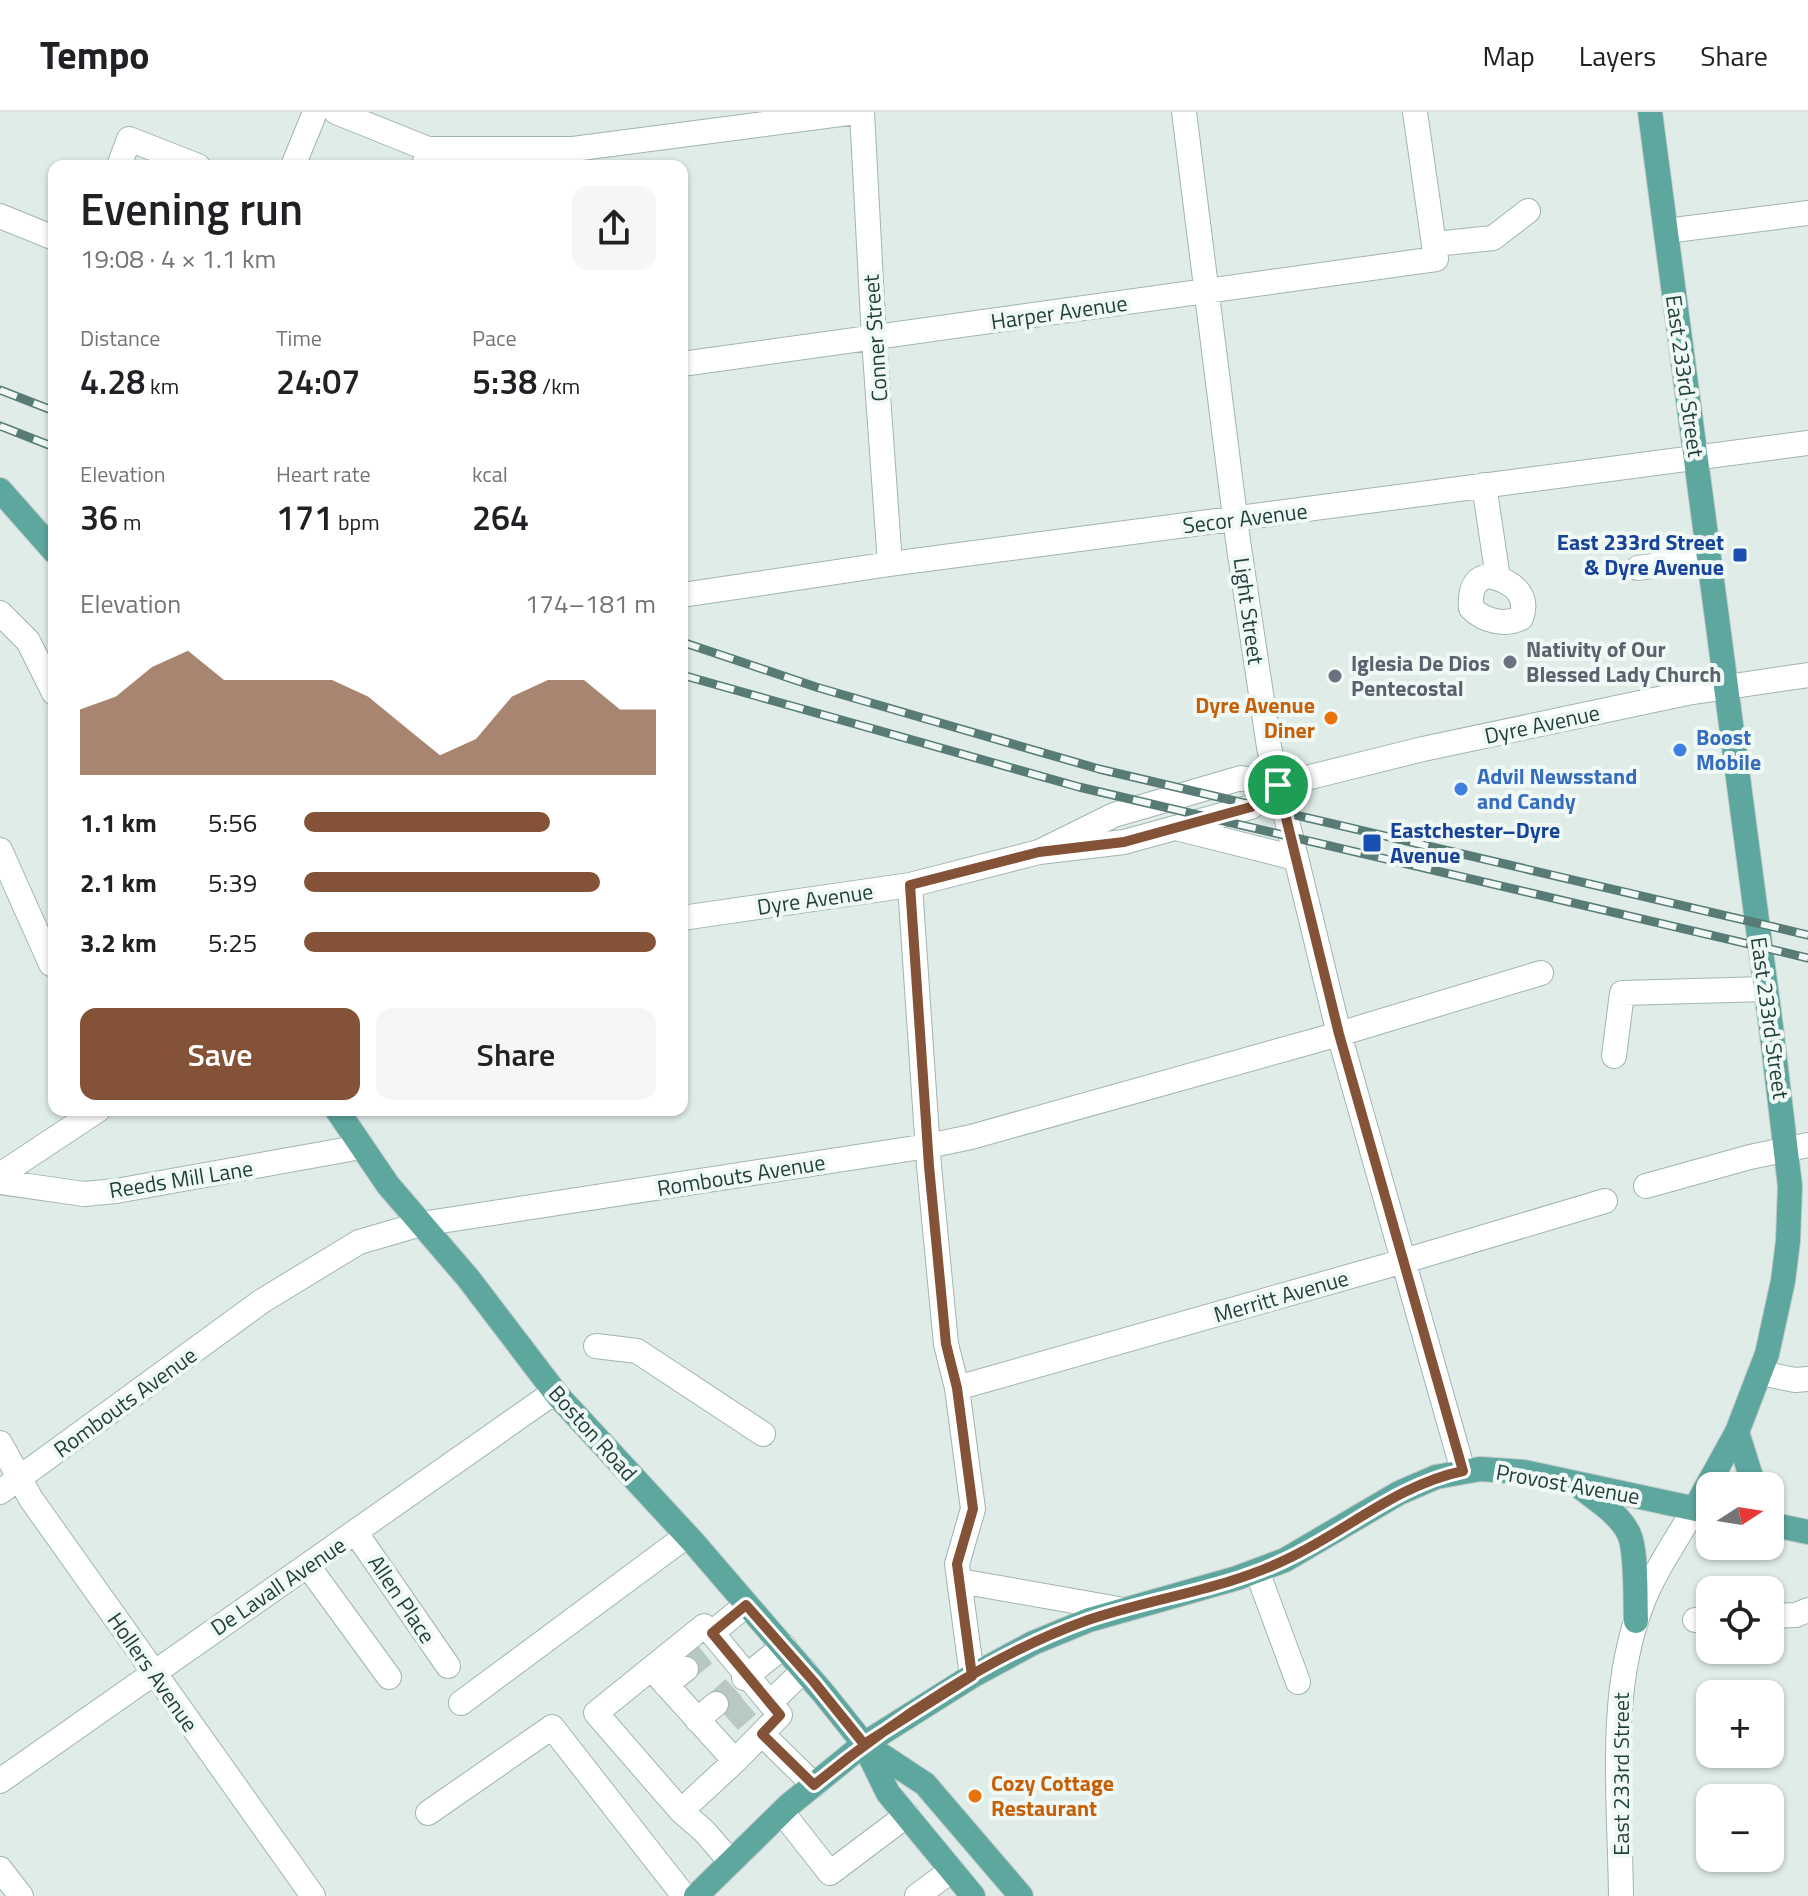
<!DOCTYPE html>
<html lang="en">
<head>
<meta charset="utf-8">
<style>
	:root { --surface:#fff; --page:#f6f6f6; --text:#202124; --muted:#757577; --line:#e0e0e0; --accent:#845236 }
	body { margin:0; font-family:"Titillium Web",sans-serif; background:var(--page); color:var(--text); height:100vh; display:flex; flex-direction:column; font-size:30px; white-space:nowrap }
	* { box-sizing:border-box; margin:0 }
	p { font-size:26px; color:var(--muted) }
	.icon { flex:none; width:44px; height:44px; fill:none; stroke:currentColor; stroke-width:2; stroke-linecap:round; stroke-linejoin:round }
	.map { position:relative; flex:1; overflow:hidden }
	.side { position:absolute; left:48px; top:48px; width:640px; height:956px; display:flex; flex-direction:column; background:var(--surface); border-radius:16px; box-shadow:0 2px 6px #0004 }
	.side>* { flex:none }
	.needle { width:52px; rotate:78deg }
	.controls { position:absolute; left:1696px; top:1360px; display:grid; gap:16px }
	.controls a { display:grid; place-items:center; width:88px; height:88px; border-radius:16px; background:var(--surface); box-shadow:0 2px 6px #0004; font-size:40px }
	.pin { position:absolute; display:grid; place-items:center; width:68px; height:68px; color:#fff; margin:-34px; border:4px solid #fff; border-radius:50%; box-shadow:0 2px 8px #0007 }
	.round { display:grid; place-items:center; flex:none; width:84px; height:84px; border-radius:16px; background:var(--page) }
	.headline { display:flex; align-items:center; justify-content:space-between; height:136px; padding:0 32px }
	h1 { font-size:44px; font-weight:600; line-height:60px }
	.metrics { display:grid; grid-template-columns:repeat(3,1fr); gap:12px; height:136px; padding:8px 32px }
	.metrics div { display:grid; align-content:center }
	.metrics b { font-size:34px; font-weight:600 }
	.metrics small { font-size:22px; font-weight:400 }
	.metrics p { font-size:22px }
	.chart { height:224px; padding:16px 32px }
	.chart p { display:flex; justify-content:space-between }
	.chart svg { width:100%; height:144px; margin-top:8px; fill:var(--accent); opacity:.7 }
	.cta { display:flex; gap:16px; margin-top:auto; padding:16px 32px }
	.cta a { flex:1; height:92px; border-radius:16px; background:var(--accent); color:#fff; font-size:32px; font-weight:600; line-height:92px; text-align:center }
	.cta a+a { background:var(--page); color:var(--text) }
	ul { padding:0 32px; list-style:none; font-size:26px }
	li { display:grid; grid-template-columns:128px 96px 1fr; align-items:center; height:60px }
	li i { height:20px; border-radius:10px; background:var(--accent) }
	header { display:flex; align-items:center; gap:48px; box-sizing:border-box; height:112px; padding:0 40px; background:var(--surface); border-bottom:2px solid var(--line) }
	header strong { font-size:38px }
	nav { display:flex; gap:44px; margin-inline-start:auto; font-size:28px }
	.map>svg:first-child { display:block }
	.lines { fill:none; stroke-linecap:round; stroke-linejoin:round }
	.minor-tunnel { stroke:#b8c9c5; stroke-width:24; stroke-dasharray:24 12; stroke-linecap:butt }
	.minor-casing { stroke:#a1b5b0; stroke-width:26 }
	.major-casing { stroke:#c0c9c8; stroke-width:26 }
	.minor { stroke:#fff; stroke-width:24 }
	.major { stroke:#5ea79e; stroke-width:24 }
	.rail-casing { stroke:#587b76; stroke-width:9 }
	.rail { stroke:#f0f9f5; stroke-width:6; stroke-dasharray:18; stroke-linecap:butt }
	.route-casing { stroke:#fff; stroke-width:16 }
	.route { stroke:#845236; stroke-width:10 }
	.transit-dot { fill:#1a4fb4; stroke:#f0f9f5; stroke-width:3 }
	.worship-dot { fill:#6b7280; stroke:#f0f9f5; stroke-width:3 }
	.food-dot { fill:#e8710a; stroke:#f0f9f5; stroke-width:3 }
	.shop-dot { fill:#3f7fe0; stroke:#f0f9f5; stroke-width:3 }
	.labels { text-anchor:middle; stroke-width:8; stroke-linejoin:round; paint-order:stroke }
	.street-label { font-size:22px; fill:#1e3f3a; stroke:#f0f9f5 }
	.transit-label { font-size:22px; font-weight:bold; fill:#164399; stroke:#f0f9f5; text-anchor:end }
	.worship-label { font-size:22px; font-weight:bold; fill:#5b616d; stroke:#f0f9f5; text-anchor:start }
	.food-label { font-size:22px; font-weight:bold; fill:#c56008; stroke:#f0f9f5; text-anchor:end }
	.shop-label { font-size:22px; font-weight:bold; fill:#366cbe; stroke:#f0f9f5; text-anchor:start }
</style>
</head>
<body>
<header>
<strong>Tempo</strong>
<nav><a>Map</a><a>Layers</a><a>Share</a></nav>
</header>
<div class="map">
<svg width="1808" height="1784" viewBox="0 0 1808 1784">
	<rect width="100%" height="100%" fill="#dfece8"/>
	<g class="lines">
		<path class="minor-tunnel" d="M686 1557 715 1534
			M716 1592 744 1566
			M730 1609 759 1584"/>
		<defs>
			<path id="minor" d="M336 0 428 37
				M862 0 874 227 890 452
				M1184 0 1238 429 1269 635 1339 922 1463 1359
				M119 54 129 27 198 54
				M293 54 315 0
				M424 54 428 37H573L856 0
				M0 104 54 126
				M1666 119 1808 101
				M1435 132 1493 126 1528 99
				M682 252 1436 147 1415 0
				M1484 373 1498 466
				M1638 456 1708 446
				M1490 464C1511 469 1530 482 1521 506 1504 514 1484 509 1471 496 1470 480 1473 466 1490 464Z
				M682 483 890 452 1808 331
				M0 501 28 529 54 581
				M1180 717 1295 746
				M0 738 51 852 54 850
				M1039 740 1114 703 1241 666 1278 673 1423 637 1687 581 1808 563
				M910 773 929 1054 946 1232 957 1276 973 1397 957 1452 972 1564
				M682 806 910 773 1039 740 1124 730 1251 695 1278 673
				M1614 944 1622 881 1766 877
				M0 1063 98 998
				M0 1070 84 1082 116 1079 361 1035
				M1646 1074 1750 1045 1808 1033
				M596 1234 637 1239 763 1322
				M1761 1261 1795 1268 1808 1267
				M957 1276 1404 1149 1605 1089
				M0 1331 31 1387 313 1784
				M0 1380 262 1189 359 1130 421 1112 928 1034 971 1025 1339 922 1541 861
				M356 1421 448 1554
				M308 1454 389 1565
				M1257 1459 1298 1570
				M960 1469 1124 1498
				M1770 1504 1796 1503 1808 1498
				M1695 1508 1710 1507
				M653 1558 735 1649
				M744 1566 784 1534
				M666 1573 686 1557
				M461 1591 685 1425
				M770 1591 804 1558
				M697 1608 716 1592
				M762 1622 814 1673
				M0 1669 546 1286 558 1284
				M681 1699 735 1649 780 1603 712 1521
				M782 1700 830 1761 907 1703
				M428 1701 552 1615 684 1784
				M730 1749 704 1719 681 1699 596 1601 704 1514 712 1521 746 1493
				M0 1757 21 1784
				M917 1784 952 1758
				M1621 1784C1620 1689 1607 1582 1642 1492 1655 1458 1677 1427 1695 1396"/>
			<path id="major" d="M1650 0 1771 915 1790 1074 1788 1129 1783 1169 1767 1242 1737 1320 1695 1396
				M0 378 54 439
				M337 998 388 1073 468 1166 558 1284 694 1431 824 1582 864 1632 888 1681 973 1784
				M1737 1320 1754 1374
				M1579 1374C1596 1388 1619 1401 1629 1422 1637 1439 1635 1488 1636 1509
				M1770 1412 1808 1420
				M866 1633 925 1672 1021 1784
				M696 1784 789 1693 864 1632 972 1564 1033 1531 1089 1508 1237 1466 1285 1448 1399 1381 1436 1365 1480 1357 1524 1360 1710 1400"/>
		</defs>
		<use href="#minor" class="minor-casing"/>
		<use href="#major" class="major-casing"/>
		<use href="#minor" class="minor"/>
		<use href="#major" class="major"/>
		<defs>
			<path id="rail" d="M0 278 54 299
				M0 314 54 335
				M682 530 816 575 1099 657 1808 823
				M682 563 1079 675 1808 846"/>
		</defs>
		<use href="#rail" class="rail-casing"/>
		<use href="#rail" class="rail"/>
	</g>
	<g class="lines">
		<defs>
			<path id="route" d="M1278 673 1251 695 1124 730 1039 740 910 773 929 1054 946 1232 957 1276 973 1397 957 1452 972 1564 864 1632 814 1570 746 1493 712 1521 780 1603 762 1622 814 1673C892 1609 992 1542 1088 1508 1152 1486 1223 1478 1285 1448 1346 1420 1396 1373 1463 1359L1339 922 1278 673"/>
		</defs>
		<use href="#route" class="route-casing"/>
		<use href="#route" class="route"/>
	</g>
	<g class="transit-dot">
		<rect x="1732" y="435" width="16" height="16" rx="4"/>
		<rect x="1362" y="721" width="20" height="20" rx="4"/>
	</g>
	<g class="worship-dot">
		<circle cx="1510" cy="550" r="8"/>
		<circle cx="1335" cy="564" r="8"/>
	</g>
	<g class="food-dot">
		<circle cx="1331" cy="606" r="8"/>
		<circle cx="975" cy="1684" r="8"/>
	</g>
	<g class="shop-dot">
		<circle cx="1680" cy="638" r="8"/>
		<circle cx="1461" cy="677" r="8"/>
	</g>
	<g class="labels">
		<g class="street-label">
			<text transform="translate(1059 200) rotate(-8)" y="8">Harper Avenue</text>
			<text transform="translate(875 226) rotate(-94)" y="8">Conner Street</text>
			<text transform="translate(1685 264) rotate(82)" y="8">East 233rd Street</text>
			<text transform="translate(1245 406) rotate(-7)" y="8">Secor Avenue</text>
			<text transform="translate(1249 499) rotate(82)" y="8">Light Street</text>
			<text transform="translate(1542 612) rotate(-12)" y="8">Dyre Avenue</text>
			<text transform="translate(815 787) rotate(-8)" y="8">Dyre Avenue</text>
			<text transform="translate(1770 906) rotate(82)" y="8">East 233rd Street</text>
			<text transform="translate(741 1063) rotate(-9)" y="8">Rombouts Avenue</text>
			<text transform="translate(181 1067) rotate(-9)" y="8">Reeds Mill Lane</text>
			<text transform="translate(1281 1184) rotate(-16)" y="8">Merritt Avenue</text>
			<text transform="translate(125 1290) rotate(-36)" y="8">Rombouts Avenue</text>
			<text transform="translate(593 1321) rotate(48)" y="8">Boston Road</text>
			<text transform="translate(1568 1372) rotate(10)" y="8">Provost Avenue</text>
			<text transform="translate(278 1474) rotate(-34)" y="8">De Lavall Avenue</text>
			<text transform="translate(402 1487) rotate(56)" y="8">Allen Place</text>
			<text transform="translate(153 1560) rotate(55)" y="8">Hollers Avenue</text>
			<text transform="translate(1621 1662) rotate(-90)" y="8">East 233rd Street</text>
		</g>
		<g class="transit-label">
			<text x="1724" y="438">East 233rd Street<tspan x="1724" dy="25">&amp; Dyre Avenue</tspan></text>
			<text x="1390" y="726" text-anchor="start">Eastchester–Dyre<tspan x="1390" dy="25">Avenue</tspan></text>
		</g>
		<g class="worship-label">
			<text x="1526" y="545">Nativity of Our<tspan x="1526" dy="25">Blessed Lady Church</tspan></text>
			<text x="1351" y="559">Iglesia De Dios<tspan x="1351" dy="25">Pentecostal</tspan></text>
		</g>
		<g class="food-label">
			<text x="1315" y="601">Dyre Avenue<tspan x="1315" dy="25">Diner</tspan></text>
			<text x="991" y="1679" text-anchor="start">Cozy Cottage<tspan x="991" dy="25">Restaurant</tspan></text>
		</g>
		<g class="shop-label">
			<text x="1696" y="633">Boost<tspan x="1696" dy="25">Mobile</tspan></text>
			<text x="1477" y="672">Advil Newsstand<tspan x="1477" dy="25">and Candy</tspan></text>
		</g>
	</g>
</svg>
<div class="controls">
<a><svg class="needle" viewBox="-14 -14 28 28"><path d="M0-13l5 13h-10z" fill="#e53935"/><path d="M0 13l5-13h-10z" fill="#757577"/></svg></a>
<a><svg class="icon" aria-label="locate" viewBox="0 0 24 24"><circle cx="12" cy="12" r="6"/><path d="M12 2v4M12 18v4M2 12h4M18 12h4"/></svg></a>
<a>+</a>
<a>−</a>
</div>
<div class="pin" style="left:1278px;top:673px;background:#1e9e55"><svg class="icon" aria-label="arrive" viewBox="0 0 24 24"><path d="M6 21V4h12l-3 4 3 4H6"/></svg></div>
<section class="side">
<div class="headline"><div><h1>Evening run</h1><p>19:08 · 4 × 1.1 km</p></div><a class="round"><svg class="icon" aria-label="share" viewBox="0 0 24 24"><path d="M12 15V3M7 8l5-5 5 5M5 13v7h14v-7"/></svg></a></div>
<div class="metrics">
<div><p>Distance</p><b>4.28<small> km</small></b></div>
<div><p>Time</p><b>24:07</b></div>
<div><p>Pace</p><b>5:38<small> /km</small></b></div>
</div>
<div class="metrics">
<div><p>Elevation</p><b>36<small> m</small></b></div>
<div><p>Heart rate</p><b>171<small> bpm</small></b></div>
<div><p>kcal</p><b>264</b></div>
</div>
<div class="chart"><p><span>Elevation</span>174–181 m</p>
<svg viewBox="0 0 160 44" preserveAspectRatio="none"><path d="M0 44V24L10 20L20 11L30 6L40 15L50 15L60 15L70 15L80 20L90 29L100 38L110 33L120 20L130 15L140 15L150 24L160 24V44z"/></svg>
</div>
<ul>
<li><b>1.1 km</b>5:56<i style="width:70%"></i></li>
<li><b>2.1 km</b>5:39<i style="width:84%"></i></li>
<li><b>3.2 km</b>5:25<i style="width:100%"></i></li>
</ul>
<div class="cta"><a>Save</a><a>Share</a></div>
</section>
</div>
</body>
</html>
